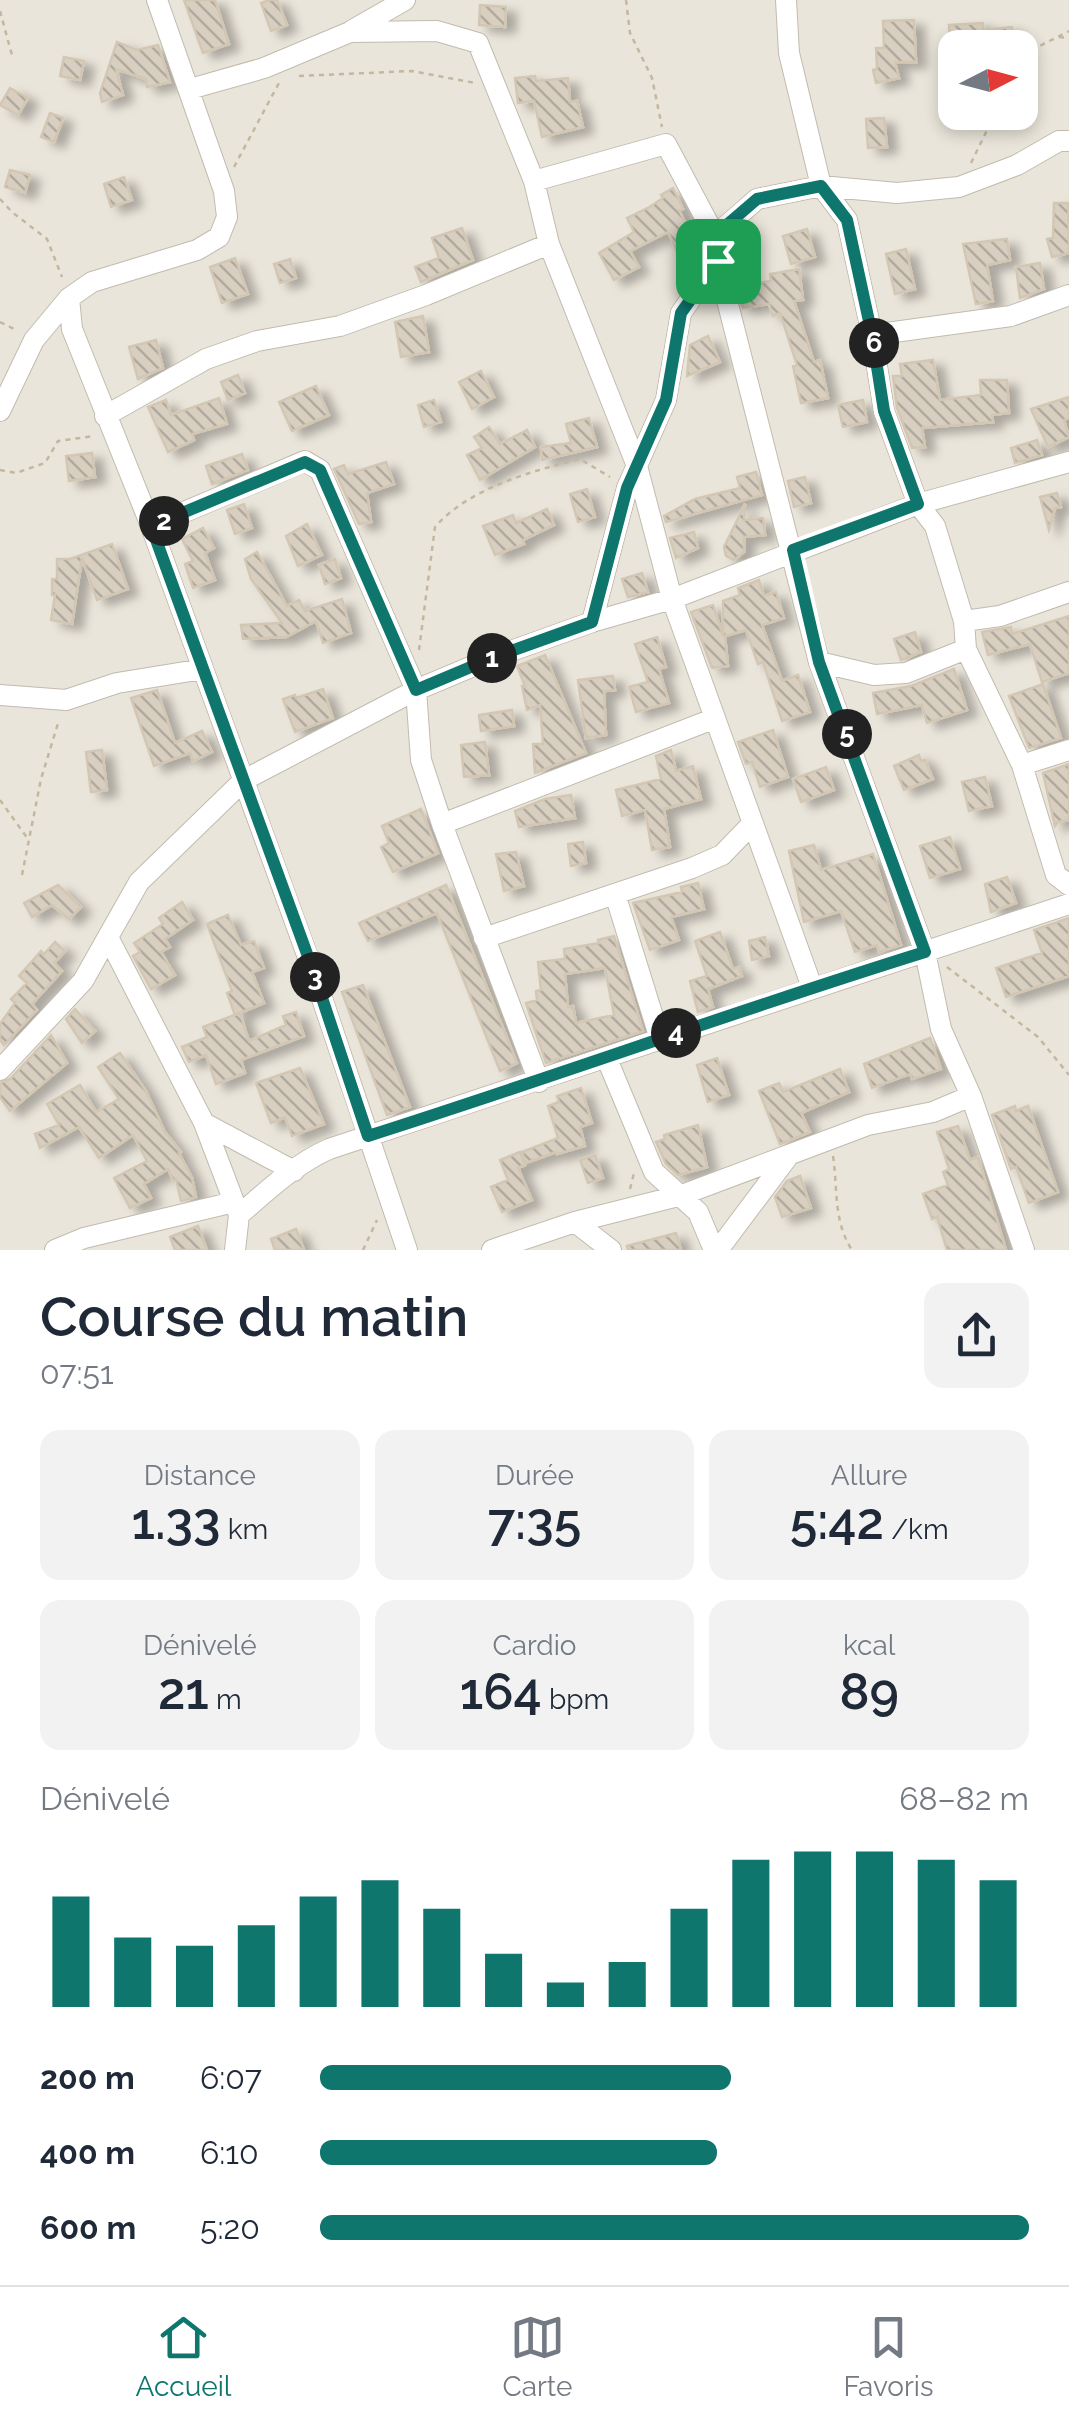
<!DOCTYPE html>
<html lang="fr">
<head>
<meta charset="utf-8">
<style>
	:root { --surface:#fff; --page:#f2f2f3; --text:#1f2937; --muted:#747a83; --line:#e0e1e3; --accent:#0f766e }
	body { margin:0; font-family:Raleway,sans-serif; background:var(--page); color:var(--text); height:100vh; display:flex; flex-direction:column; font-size:38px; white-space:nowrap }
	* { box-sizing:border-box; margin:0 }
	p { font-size:32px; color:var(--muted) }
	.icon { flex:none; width:55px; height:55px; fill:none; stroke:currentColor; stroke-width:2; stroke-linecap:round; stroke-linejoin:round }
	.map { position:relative; height:1250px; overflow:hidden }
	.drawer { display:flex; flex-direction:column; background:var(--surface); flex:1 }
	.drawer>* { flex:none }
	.needle { width:65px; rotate:84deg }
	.buttons { position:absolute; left:938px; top:30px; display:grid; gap:20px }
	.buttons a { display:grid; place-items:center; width:100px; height:100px; border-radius:20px; background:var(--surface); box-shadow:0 5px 15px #0003; font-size:50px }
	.pin { position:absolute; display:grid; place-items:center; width:85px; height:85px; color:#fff; margin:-42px; border-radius:20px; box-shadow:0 5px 15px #0006 }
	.km { position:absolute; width:50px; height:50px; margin:-25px; border-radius:50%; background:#222; color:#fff; font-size:28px; line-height:50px; text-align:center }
	.round { display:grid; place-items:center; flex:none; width:105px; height:105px; border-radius:20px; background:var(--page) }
	.summary { display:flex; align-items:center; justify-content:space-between; height:170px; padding:0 40px }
	h1 { font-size:55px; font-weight:600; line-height:75px }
	.stats { display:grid; grid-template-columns:repeat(3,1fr); gap:15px; height:170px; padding:10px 40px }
	.stats div { display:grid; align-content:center; border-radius:20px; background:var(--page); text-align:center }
	.stats b { font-size:50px; font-weight:600 }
	.stats small { font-size:28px; font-weight:400 }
	.stats p { font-size:28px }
	.chart { height:280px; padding:20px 40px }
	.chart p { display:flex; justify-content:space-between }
	.chart svg { width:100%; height:180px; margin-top:10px; stroke:var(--accent); stroke-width:6 }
	ul { padding:0 40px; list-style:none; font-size:32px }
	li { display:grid; grid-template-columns:160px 120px 1fr; align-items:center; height:75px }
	li i { height:25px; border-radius:12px; background:var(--accent) }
	.menu { display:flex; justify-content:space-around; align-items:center; height:140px; border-top:2px solid var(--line); background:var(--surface); font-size:28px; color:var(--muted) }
	.menu a { display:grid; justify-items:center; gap:5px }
	.menu .on { color:var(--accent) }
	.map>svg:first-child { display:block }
	.residential { fill:#eae5da; fill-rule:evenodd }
	.building { fill:url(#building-back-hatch); stroke:#d3c7b4; stroke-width:2.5; fill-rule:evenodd; filter:url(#shadow) }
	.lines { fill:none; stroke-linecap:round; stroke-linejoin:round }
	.minor-casing { stroke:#c2bbae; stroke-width:22 }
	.path { stroke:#c4b79f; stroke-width:2.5; stroke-dasharray:5 5; stroke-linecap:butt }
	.minor { stroke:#fff; stroke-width:20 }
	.route-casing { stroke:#fff; stroke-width:20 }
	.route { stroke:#0f766e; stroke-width:12 }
</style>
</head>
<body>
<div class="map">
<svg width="1069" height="1250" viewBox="0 0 1069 1250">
	<defs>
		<pattern id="building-back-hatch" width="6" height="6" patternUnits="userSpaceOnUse" patternTransform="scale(2.5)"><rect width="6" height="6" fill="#d8cfc1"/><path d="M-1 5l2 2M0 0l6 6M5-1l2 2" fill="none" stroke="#b1aa9e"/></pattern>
		<filter id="shadow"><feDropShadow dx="10" dy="6" stdDeviation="5" flood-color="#0004"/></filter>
	</defs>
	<rect width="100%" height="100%" fill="#f6f3ec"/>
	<path class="residential" d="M0 0H1069V1250H0ZM955 48H1020V112H955Z"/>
	<path class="building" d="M184 0H215L229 44 203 53Z
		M269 0H277L287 25 271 31 261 3Z
		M480 5 506 7 505 27 479 25Z
		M914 20 916 62H895L899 78 876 83 873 70 877 69 876 48H884L883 21Z
		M983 23V30L1012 27 1014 45 950 48 949 25Z
		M117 42 137 50 158 45 170 82 147 87 146 79 116 69 123 95 102 102 100 93Z
		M64 57 84 61 80 80 60 76Z
		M535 76 536 81 568 78 570 102 577 101 583 127 542 137 534 101 518 103 515 78Z
		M10 88 28 98 18 115 0 105Z
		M50 113 63 118 54 142 41 137Z
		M884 118 887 147 868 148 866 119Z
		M10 170 30 175 25 193 5 187Z
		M124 177 132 200 111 207 104 184Z
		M673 188 683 209 679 210 692 236 687 238 698 264 689 277 668 232 630 251 639 267 614 280 599 253 634 232 627 218 648 208 663 198 661 195Z
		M1054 203H1068L1069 253 1052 257 1047 239 1053 238Z
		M462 228 473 260 421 282 415 267 439 258 432 238Z
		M807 229 815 257 791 264 783 236Z
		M1007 239 1010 260 987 265 993 301 976 304 963 244Z
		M906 249 915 289 895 294 886 254Z
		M235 258 248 294 222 303 210 267Z
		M290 259 296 278 280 283 274 264Z
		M1040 263 1044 289 1020 298 1016 267Z
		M799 269 803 300 794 301 814 362 820 360 828 398 801 403 793 366 797 365 780 313 773 316 769 304 743 308 737 286 771 281 770 274Z
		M423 316 429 352 401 357 395 322Z
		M708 336 720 362 687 376 690 345Z
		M156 340 163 368 138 379 129 347Z
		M933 360 940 400 981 395 980 380H1007L1009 413 992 415 993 422 922 428 925 447 912 448 897 408 893 376H902L900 364Z
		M481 371 494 397 472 409 459 382Z
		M238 375 245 393 228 400 221 382Z
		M316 386 329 415 292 431 279 402Z
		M1069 397V418L1064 420 1069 437 1048 447 1031 409Z
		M219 398 227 424 192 434 194 440 168 452 148 407 166 400 171 415Z
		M434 400 441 422 424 427 418 405Z
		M863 400 867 422 843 427 838 405Z
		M589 418 597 447 542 460 541 447 571 443 566 424Z
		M489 427 500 444 527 430 535 447 480 480 467 455 482 448 474 437Z
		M1037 440 1042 455 1015 463 1011 448Z
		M92 453 95 477 69 481 66 456Z
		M242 454 248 470 212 484 206 466Z
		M386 462 394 484 367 493 371 522 359 524 334 469 344 465 348 474Z
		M756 472 762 495 666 522 664 516 695 499 740 488 737 477Z
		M805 477 811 503 794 507 788 481Z
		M587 489 595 517 578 522 570 494Z
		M1057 493 1061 507 1055 508 1049 530 1040 497Z
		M244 504 252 528 235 534 227 510Z
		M745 504 744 520 763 518 765 535 744 537V552L734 560 726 556 724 547Z
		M547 509 554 525 523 540 524 544 495 555 483 526 513 515 516 523Z
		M307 524 322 555 298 566 286 536Z
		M203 528 214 548 205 553 215 580 193 588 185 564 193 561 182 539Z
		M694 532 698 548 676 558 670 538Z
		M112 544 128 589 97 600 82 558 72 624 51 620 55 595H52V579H57V559H70Z
		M257 552 287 606 299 600 305 611 342 599 351 633 323 643 316 621 286 637 243 639 241 625 282 623 251 579 245 559Z
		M335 559 341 578 325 584 319 565Z
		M642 573 648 592 628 597 622 579Z
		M759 580 764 596 776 592 784 618 762 625 782 681 798 675 810 712 782 721 763 662 758 664 746 630 725 636 728 666 712 668 691 612 713 605 723 636V601L740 595 738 588Z
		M1069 616V673L1042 682 1030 644 988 655 982 632 1011 627 1012 634Z
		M915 632 921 652 901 660 894 639Z
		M657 637 666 667 659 669 669 703 636 712 629 687 648 682 635 644Z
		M545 655 586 753 535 773 533 744H543L540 705 527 710 522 686H525L517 666Z
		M954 669 967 710 927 723 922 705 877 714 873 693 911 686Z
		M613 676 615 690 604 691 606 735 586 738 578 680Z
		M1043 684 1061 738 1029 748 1009 696Z
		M323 689 333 718 295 732 283 699 295 695 296 698Z
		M157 690 175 743 202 731 212 752 193 761 190 753 154 766 131 698Z
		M512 710 514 726 481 731 479 715Z
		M773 730 788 777 760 787 752 762 746 764 738 742Z
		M485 742 489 775 464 777 461 745Z
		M102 750 107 790 91 792 86 752Z
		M671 750 676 771 693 766 701 799 664 809 670 847 652 850 645 810 622 816 616 790 661 779 656 756Z
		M919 755 921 761 925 760 933 779 904 790 894 766Z
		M1069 764V820L1058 822 1055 826 1043 773Z
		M826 767 834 790 801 802 793 779Z
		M985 777 992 806 969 811 962 782Z
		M571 795 575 818 519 827 515 811 545 799Z
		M421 809 438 853 393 872 381 847 389 843 382 826Z
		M950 837 960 869 930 878 920 846Z
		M583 842 586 863 571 866 568 844Z
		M814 845 821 870 873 854 901 945 879 952 877 945 855 952 841 911 804 922 789 851Z
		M516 852 524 886 504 891 496 854Z
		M1007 877 1016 903 991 912 985 884Z
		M698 883 704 909 671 917 679 940 650 950 633 903 682 892 681 887Z
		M58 885 81 907 69 919 52 905 32 917 24 903Z
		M446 885 517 1063 500 1071 437 913 368 941 359 923Z
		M182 902 193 920 165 939 170 947 161 952 175 975 151 989 133 956 140 952 134 943 163 924 159 918Z
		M228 915 241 945 254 941 264 968 252 972 264 1003 235 1015 227 993 232 991 207 924Z
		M1069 918V976L1006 997 996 968 1042 953 1034 930Z
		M720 932 733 969 739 967 742 976 708 989 713 1007 698 1012 690 981 707 976 695 941Z
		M614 936 643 1031 546 1063 526 1003 537 1000 536 991 541 990 538 962 565 959 564 949 599 943 598 940ZM605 968 614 1015 576 1023 573 1006 568 1007 565 974Z
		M765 937 769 956 752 960 749 941Z
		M55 942 65 951 54 963 62 971 32 1004 37 1010 4 1045 0 1040V1024L15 1003 11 999 27 983 19 976 41 951 44 954Z
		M363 985 410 1107 387 1115 342 992Z
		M75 1009 95 1031 82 1043 66 1019Z
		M296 1012 304 1036 241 1060 245 1073 216 1084 206 1055 189 1062 182 1047 207 1037 203 1027 240 1013 249 1041 286 1025 283 1016Z
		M51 1035 67 1063 10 1111 0 1097V1083L10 1079Z
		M930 1038 941 1069 912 1079 910 1074 872 1088 864 1064Z
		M120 1053 146 1091 165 1132 181 1152 179 1153 192 1178 196 1197 181 1201 176 1179 173 1180 168 1169 144 1184 151 1198 130 1208 114 1178 147 1161 133 1135 99 1158 79 1127 40 1148 35 1134 59 1125 47 1104 80 1085 96 1112 119 1099 98 1067Z
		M717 1058 729 1095 708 1102 697 1065Z
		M300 1068 324 1124 292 1136 285 1117 271 1123 256 1083Z
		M840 1069 849 1092 801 1113 810 1132 780 1144 759 1091 779 1083 783 1092Z
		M581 1088 592 1123 580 1127 585 1146 557 1154 556 1152 526 1163 522 1152 558 1138 548 1106 559 1102 557 1096Z
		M1015 1106 1016 1111 1028 1106 1058 1192 1029 1203 1016 1167 1011 1169 992 1115Z
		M698 1125 707 1167 678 1175 666 1164 656 1142 665 1139 664 1135Z
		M958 1126 970 1160 978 1157 1006 1250H947L937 1217 932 1219 923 1194 948 1185 943 1172 949 1169 937 1132Z
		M520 1152 525 1165 518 1168 532 1200 502 1212 491 1187 508 1180 500 1160Z
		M595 1155 603 1178 588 1183 580 1160Z
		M800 1176 811 1208 782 1217 775 1197 787 1181Z
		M198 1226 207 1250H175L170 1237Z
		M296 1229 304 1250H275L271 1239Z
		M676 1233 681 1250H628L627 1246Z"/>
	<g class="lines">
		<defs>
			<path id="minor" d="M157 0 224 191 227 217 219 237 197 250 92 282 69 298 72 329 151 526 310 963 407 1250
				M786 0 789 53 821 186 847 220 872 335 884 411 918 504 935 526 964 621 966 649 1022 765 1056 875 1069 885
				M351 31 405 0
				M534 181 666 144 715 236
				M549 244 637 466 672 599 812 987
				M872 335 1011 316 1069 295
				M0 411 34 340 69 298
				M105 416 206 359 257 341 340 326 426 295 549 244 534 181 478 43 437 31 350 32 264 68 190 89
				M151 526 305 461 320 470 416 690 421 760 442 824 539 1082
				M964 621 1000 616 1069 592
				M592 622 627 488 666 400 681 313 717 261
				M819 662 874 675 906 673 966 649
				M0 695 66 700 117 683 203 669
				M1022 765 1069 750
				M442 824 713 719
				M615 894 660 1039
				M484 938 692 868 722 855 751 825
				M109 939 204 1123 239 1215 235 1250
				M607 1059 654 1172 698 1212 714 1250
				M0 1070 83 981 139 882 244 780 416 690 497 656 592 622 672 599 918 504 1069 462
				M204 1123 294 1171
				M239 1215C267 1191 295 1164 329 1149L1069 904
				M575 1222 611 1250
				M55 1250 84 1238 234 1202
				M492 1250 575 1222 682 1195 868 1125 933 1112 971 1096
				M718 1250 787 1158
				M1024 1250 971 1096 941 1029 925 952 819 662 717 261 715 236 757 199 821 186 897 193 959 187 1017 165 1059 141H1069"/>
		</defs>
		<use href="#minor" class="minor-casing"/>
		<path class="path" d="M626 0 630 33 652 78 662 127
			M0 11 13 59
			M1059 37 1069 38
			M1020 67 1034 49 1069 31
			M299 76 412 71 475 83
			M971 163 996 112
			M234 167 280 81
			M0 199 12 212 47 239 62 277
			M0 322 16 330
			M0 470 16 473 45 463 58 441 94 436
			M419 650 435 527C469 488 532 471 580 459L610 477
			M0 800 28 839
			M22 875 41 779 59 720
			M947 967 1038 1037 1069 1075
			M833 1156C838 1189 833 1221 852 1250
			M630 1189 634 1173
			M363 1250 377 1220"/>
		<use href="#minor" class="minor"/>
	</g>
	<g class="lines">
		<defs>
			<path id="route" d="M821 186 847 220 872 335 884 411 918 504 793 550 819 662 925 952C738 1010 554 1077 368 1136L310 962 151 526 305 462 320 470 416 690 497 656 592 622 627 488 666 400 681 313 718 261 714 236 757 199Z"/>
		</defs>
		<use href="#route" class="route-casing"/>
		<use href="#route" class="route"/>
	</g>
</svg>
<div class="buttons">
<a><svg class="needle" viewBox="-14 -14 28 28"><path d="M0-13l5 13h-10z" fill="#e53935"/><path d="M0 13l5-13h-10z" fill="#747a83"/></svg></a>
</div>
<div class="pin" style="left:718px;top:261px;background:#1e9e55"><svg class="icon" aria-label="arrive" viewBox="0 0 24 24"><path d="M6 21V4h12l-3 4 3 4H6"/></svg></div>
<b class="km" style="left:492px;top:658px">1</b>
<b class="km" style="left:164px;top:521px">2</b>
<b class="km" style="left:315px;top:977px">3</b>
<b class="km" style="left:676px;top:1033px">4</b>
<b class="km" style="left:847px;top:734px">5</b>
<b class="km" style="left:874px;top:343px">6</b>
</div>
<section class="drawer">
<div class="summary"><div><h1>Course du matin</h1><p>07:51</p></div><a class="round"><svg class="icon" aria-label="share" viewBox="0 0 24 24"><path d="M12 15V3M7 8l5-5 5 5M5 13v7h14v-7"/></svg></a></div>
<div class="stats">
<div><p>Distance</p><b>1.33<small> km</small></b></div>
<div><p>Durée</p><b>7:35</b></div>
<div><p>Allure</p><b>5:42<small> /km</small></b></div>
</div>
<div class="stats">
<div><p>Dénivelé</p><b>21<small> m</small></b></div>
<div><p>Cardio</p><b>164<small> bpm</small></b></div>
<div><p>kcal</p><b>89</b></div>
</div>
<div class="chart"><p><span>Dénivelé</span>68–82 m</p>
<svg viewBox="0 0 160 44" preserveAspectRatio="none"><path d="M5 44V17M15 44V27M25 44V29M35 44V24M45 44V17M55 44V13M65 44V20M75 44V31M85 44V38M95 44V33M105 44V20M115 44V8M125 44V6M135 44V6M145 44V8M155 44V13"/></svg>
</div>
<ul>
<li><b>200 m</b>6:07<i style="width:58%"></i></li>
<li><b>400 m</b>6:10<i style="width:56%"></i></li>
<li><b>600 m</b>5:20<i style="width:100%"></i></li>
</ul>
</section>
<nav class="menu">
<a class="on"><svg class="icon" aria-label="home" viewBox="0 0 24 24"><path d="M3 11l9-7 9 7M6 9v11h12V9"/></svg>Accueil</a>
<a><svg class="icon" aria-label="map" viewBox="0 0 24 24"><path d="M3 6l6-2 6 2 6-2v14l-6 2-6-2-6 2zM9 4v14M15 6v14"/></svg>Carte</a>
<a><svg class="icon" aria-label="saved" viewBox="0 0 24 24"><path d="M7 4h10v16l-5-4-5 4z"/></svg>Favoris</a>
</nav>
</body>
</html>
